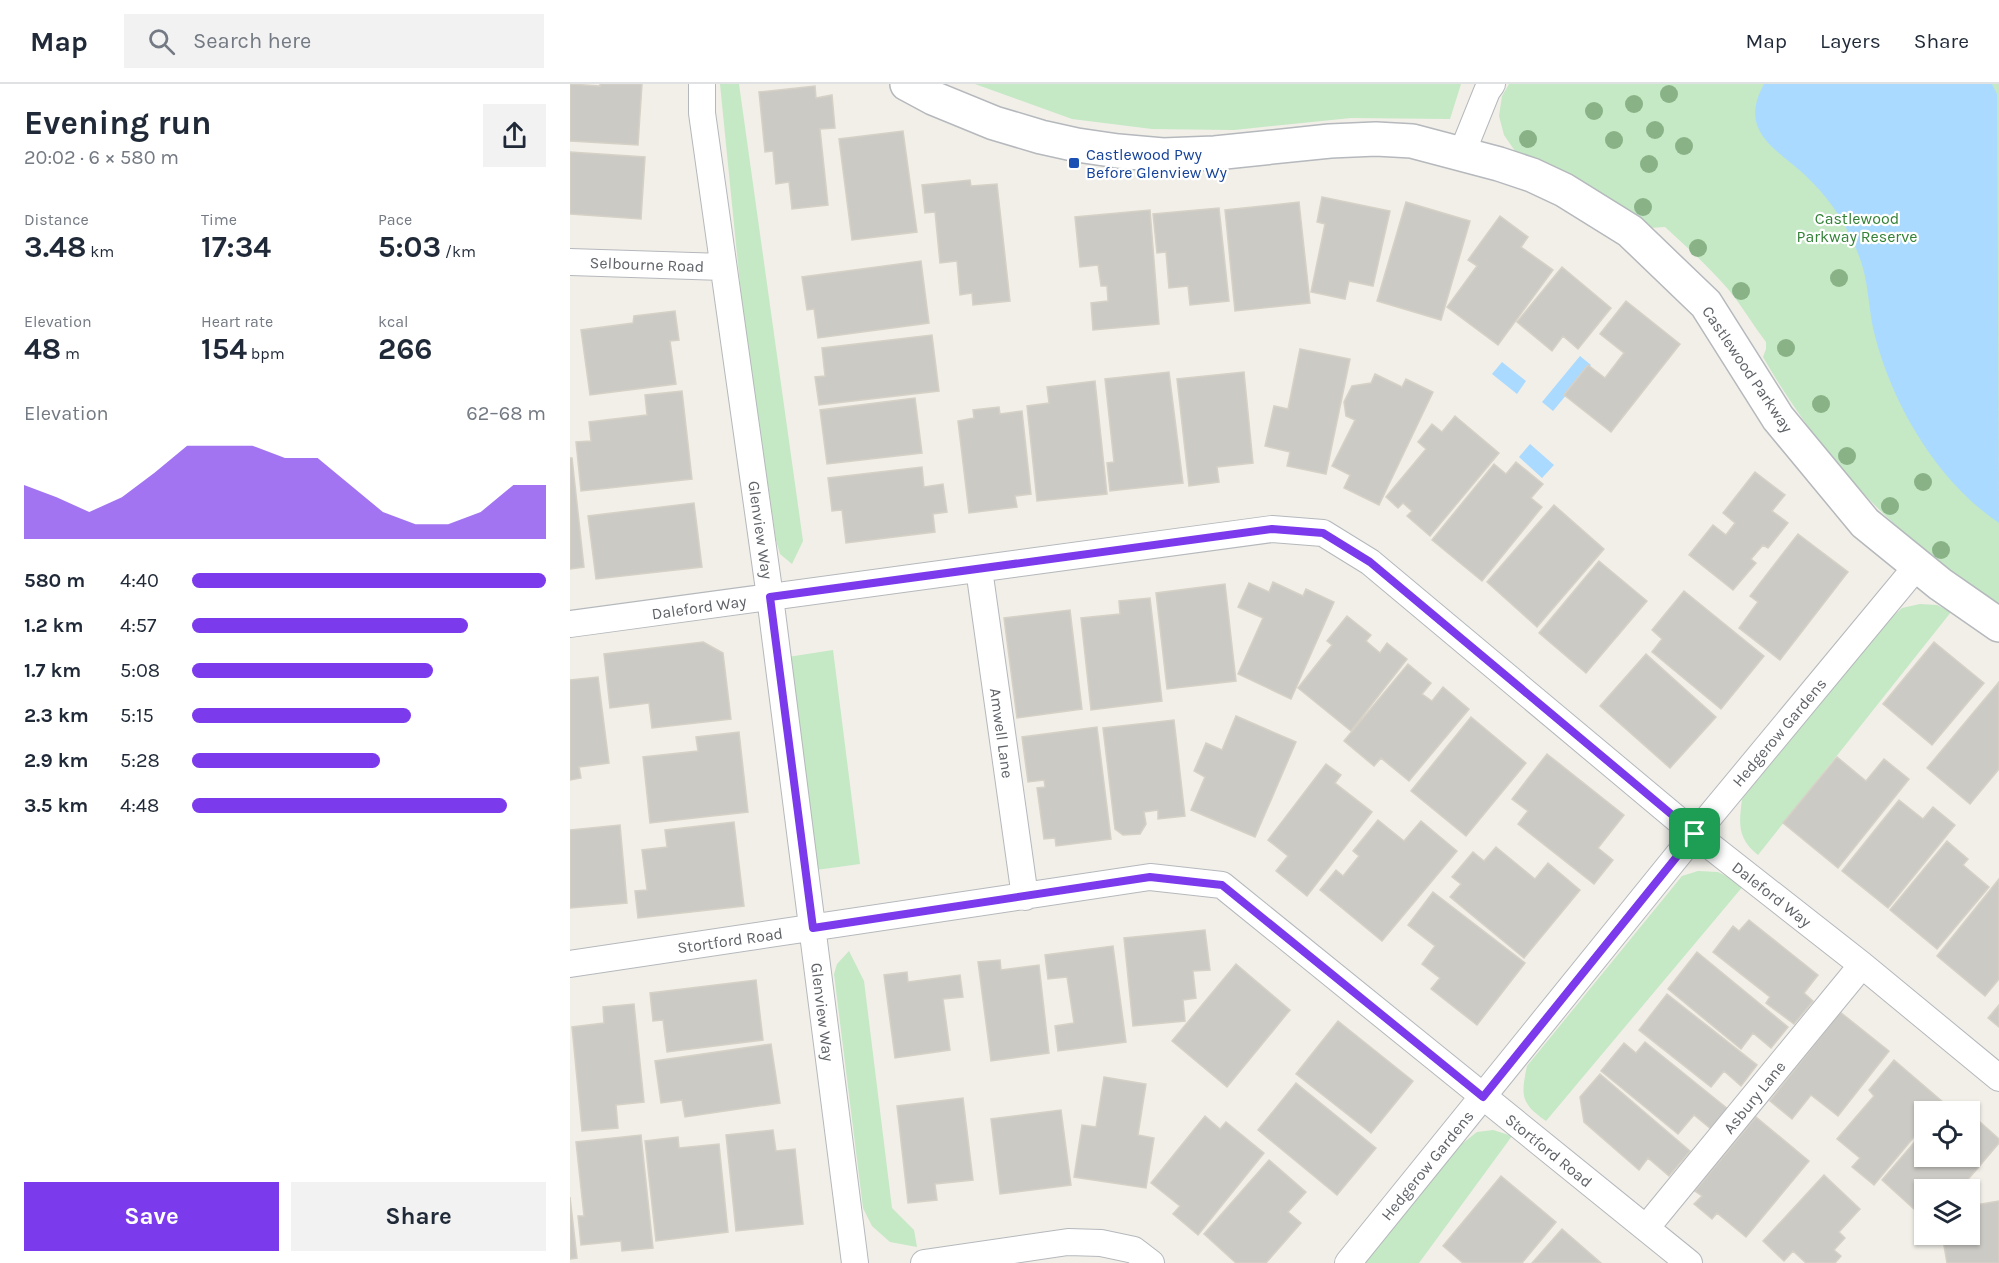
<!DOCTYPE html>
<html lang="en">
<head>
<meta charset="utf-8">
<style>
	:root { --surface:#fff; --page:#f2f2f3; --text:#1f2937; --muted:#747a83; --line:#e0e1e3; --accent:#7c3aed }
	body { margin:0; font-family:Karla,sans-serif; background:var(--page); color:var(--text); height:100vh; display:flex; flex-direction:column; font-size:22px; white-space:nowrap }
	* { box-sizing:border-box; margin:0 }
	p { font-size:20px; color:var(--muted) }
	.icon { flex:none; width:33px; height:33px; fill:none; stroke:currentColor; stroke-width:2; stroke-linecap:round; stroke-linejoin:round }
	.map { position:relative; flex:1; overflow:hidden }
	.details { display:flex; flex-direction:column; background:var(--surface); width:570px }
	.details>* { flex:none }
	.controls { position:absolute; left:1344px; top:1017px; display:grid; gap:12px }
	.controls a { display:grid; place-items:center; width:66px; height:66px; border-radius:0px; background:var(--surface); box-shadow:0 2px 4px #0004; font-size:30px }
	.pin { position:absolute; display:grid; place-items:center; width:51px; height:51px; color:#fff; margin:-26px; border-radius:12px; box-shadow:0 3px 9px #0006 }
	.round { display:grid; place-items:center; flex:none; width:63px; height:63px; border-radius:0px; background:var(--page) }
	.headline { display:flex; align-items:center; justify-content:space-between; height:102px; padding:0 24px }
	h1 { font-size:33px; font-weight:700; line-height:45px }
	.figures { display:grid; grid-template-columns:repeat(3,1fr); gap:9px; height:102px; padding:6px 24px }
	.figures div { display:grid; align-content:center }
	.figures b { font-size:30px; font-weight:700 }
	.figures small { font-size:16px; font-weight:400 }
	.figures p { font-size:16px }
	.chart { height:168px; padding:12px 24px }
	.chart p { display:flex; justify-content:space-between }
	.chart svg { width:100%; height:108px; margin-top:6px; fill:var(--accent); opacity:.7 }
	.cta { display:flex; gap:12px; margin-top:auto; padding:12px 24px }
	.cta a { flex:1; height:69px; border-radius:0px; background:var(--accent); color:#fff; font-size:24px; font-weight:700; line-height:69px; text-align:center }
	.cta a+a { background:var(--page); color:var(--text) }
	ul { padding:0 24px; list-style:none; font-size:20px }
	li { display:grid; grid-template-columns:96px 72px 1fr; align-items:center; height:45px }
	li i { height:15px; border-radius:8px; background:var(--accent) }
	header { display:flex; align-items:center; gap:36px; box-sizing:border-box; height:84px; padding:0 30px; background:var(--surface); border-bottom:2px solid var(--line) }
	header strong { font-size:28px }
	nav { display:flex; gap:33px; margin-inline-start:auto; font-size:21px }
	.search { width:420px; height:54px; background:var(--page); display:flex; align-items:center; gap:15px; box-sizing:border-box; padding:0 21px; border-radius:0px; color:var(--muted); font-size:22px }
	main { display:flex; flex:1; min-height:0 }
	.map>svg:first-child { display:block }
	.green { fill:#c5e8c5 }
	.water { fill:#aadaff }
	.building { fill:#cccac5; stroke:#d6d1c6; stroke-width:1.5 }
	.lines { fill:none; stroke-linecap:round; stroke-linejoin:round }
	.minor-casing { stroke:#b5b8bc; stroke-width:28 }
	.tertiary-casing { stroke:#b5b8bc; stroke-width:36 }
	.minor { stroke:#fff; stroke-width:26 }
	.tertiary { stroke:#fff; stroke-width:33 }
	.tree { fill:#89b387 }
	.route-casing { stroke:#fff; stroke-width:12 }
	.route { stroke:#7c3aed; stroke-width:8 }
	.transit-dot { fill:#1a4fb4; stroke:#fff; stroke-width:2 }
	.labels { text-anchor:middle; stroke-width:4.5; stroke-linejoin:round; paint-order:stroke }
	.transit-label { font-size:16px; fill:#164399; stroke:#fff; text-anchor:start }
	.park-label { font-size:16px; fill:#348238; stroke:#fff }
	.street-label { font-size:16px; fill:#5f6368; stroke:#fff }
</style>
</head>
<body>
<header>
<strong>Map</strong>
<div class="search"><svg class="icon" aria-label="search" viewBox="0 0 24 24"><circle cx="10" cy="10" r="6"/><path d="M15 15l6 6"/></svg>Search here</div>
<nav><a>Map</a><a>Layers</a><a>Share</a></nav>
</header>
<main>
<section class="details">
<div class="headline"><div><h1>Evening run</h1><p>20:02 · 6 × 580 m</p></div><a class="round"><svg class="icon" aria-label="share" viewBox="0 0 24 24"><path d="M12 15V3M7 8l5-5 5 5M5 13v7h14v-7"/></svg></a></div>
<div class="figures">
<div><p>Distance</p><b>3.48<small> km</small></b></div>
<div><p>Time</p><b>17:34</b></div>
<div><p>Pace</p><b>5:03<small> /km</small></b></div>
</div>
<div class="figures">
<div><p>Elevation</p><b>48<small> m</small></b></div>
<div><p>Heart rate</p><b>154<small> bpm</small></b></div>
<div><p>kcal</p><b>266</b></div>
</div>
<div class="chart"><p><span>Elevation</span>62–68 m</p>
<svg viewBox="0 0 160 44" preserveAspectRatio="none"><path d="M0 44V22L10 27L20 33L30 27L40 17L50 6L60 6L70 6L80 11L90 11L100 22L110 33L120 38L130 38L140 33L150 22L160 22V44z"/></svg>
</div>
<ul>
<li><b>580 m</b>4:40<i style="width:100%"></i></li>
<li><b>1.2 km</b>4:57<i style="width:78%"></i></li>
<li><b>1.7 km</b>5:08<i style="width:68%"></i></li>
<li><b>2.3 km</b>5:15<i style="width:62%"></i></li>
<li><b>2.9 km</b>5:28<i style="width:53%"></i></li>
<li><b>3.5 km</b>4:48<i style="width:89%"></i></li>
</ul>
<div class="cta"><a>Save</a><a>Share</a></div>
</section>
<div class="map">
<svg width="1429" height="1179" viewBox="0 0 1429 1179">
	<rect width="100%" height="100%" fill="#f1efe8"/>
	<path class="green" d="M150 0H169L233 457 222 480 210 470 206 456 173 230Z
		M405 0H891L880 35 781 34 664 46 582 45 502 35Z
		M939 0H1429V519C1329 459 1251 374 1193 273L1196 265V258C1183 241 1172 222 1158 205 1139 183 1117 163 1095 143L1080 144 1047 119 1011 97 945 67 934 51 929 32 932 12Z
		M1350 520 1367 521 1381 528 1188 771C1167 754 1169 740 1172 715L1319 536 1332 524Z
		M263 566 290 780 246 786 218 573Z
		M1128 787 1148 788 1174 801 976 1037C950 1019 951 1011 957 982L1112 792Z
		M279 867 294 897 322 1124 344 1146 347 1163 320 1158 302 1142 293 1124 264 890 267 880Z
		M923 1046 942 1052 849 1179H792L888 1063 907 1048Z"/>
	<path class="water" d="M1194 0H1422L1427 10 1429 439C1368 398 1323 322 1305 252 1299 230 1299 206 1293 184 1284 153 1265 121 1242 98 1211 66 1166 51 1194 0Z
		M1010 272 1021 281 983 327 972 318Z
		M932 278 956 297 947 310 922 290Z
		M960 360 984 381 972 394 949 373Z"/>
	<path class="building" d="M0 0 30 2V0H72L68 61 0 57Z
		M245 2 246 14 262 11 265 44 250 45 258 121 222 125 219 98 206 100 203 67 195 68 189 8Z
		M333 47 347 148 282 156 269 55Z
		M0 68 75 73 71 135 0 130Z
		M400 96 401 102 427 100 440 217 403 221 402 209 390 211 387 177 370 179 365 128 355 129 352 101Z
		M752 113 820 127 803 202 779 197 775 215 741 208 755 140 747 138Z
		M729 118 740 219 665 227 655 126Z
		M836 118 900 137 871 236 807 217Z
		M649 124 659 217 620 221 618 202 599 204 596 168 587 169 583 130Z
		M580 126 589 240 523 246 521 219 538 217 537 202H531L528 181 510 183 505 133Z
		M930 132 958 153 951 163 983 186 928 261 877 223 907 182 898 176Z
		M351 177 359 239 248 254 244 225 237 226 232 193Z
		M992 183 1041 224 1008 265 993 252 982 267 947 238Z
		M1056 217 1110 260 1041 348 994 311 1018 281 1035 294 1054 269 1030 250Z
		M105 227 109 256 100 257 106 300 20 311 11 246 63 239 64 232Z
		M362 251 369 307 249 321 245 293 255 292 252 264Z
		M730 265 780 275 756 390 717 382 720 368 695 362 704 322 718 325Z
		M599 288 613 399 540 407 537 379 544 378 535 295Z
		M674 288 683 379 647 383 649 398 619 402 607 295Z
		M805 290 832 303 836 295 863 308 809 421 774 404 780 391 762 382 785 336 776 332 774 318 782 302 801 299Z
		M525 297 537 410 467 417 457 322 479 319 477 303Z
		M112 307 122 395 11 407 6 358 21 357 19 338 77 331 75 311Z
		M345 314 352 369 257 380 250 326Z
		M429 323 430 330 452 327 461 410 445 412 447 423 399 429 388 337 404 334 403 326Z
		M885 332 929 369 860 452 837 432 842 427 833 419 828 424 816 413 856 365 848 358 862 340 872 348Z
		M0 374H2L14 483 0 485Z
		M946 378 973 400 961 414 972 423 912 497 862 456 924 380 936 390Z
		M352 383 354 403 373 400 377 428 363 430 365 448 276 459 272 426 262 427 258 394Z
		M1185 388 1215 411 1202 427 1218 439 1198 464 1193 461 1181 475 1186 479 1163 506 1119 471 1143 441 1156 451 1165 439 1153 429Z
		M124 419 132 483 26 495 18 432Z
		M984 421 1034 465 967 543 917 498Z
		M1228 450 1278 488 1210 576 1169 544 1188 518 1180 512Z
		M1029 477 1077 517 1016 589 969 549Z
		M703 498 733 512 736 505 764 518 721 615 668 590 693 534 668 523 679 499 699 508Z
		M655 500 666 597 597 605 586 509Z
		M1114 507 1194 572 1151 625 1082 568 1092 555 1082 546Z
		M580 514 592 617 521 626 511 534 550 530 549 517Z
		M500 526 512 625 447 634 434 534Z
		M777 532 801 551 796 557 810 569 817 559 837 575 781 647 728 604 762 561 757 557Z
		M133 558 153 569 161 635 82 644 79 619 40 624 34 570Z
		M1364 558 1414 599 1362 661 1313 620Z
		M1076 570 1146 633 1100 684 1030 622Z
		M838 580 861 599 852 610 862 617 873 603 899 625 839 697 811 674 804 682 774 657Z
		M28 593 39 679 9 683 11 694 0 696V596Z
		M1429 598V685L1400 720 1357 684Z
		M666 632 726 658 685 753 621 726 635 693 624 687 636 659 652 666Z
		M901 633 956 679 896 752 841 707Z
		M604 636 615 732 588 735V726L574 728 576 740 570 750 553 751 545 745 533 644Z
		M527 643 541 755 486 762 485 754 474 755 467 704 475 703 474 696 458 698 452 653Z
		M169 648 178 728 80 739 73 673 128 667 126 653Z
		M977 670 1054 731 1028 764 1043 776 1024 800 948 740 958 727 942 715Z
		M1267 673 1296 697 1314 675 1339 695 1268 784 1213 739Z
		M756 680 771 691 765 699 802 728 737 812 706 787 718 772 698 756Z
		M1329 716 1353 735 1363 723 1385 741 1318 824 1272 787Z
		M808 736 834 757 851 737 887 767 812 857 750 806 766 786 773 792 789 772 783 767Z
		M164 738 174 822 68 834 65 807 77 806 72 766 97 763 95 746Z
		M50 741 57 819 0 824V746Z
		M1377 757 1398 775 1393 781 1419 803 1367 865 1320 826Z
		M926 763 965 795 978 779 1010 806 954 874 880 813 891 800 882 793 903 768 914 777Z
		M1429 795V895L1415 912 1367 872Z
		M863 808 955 879 907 941 861 905 870 894 852 880 865 862 838 841Z
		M1179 836 1248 891 1234 909 1243 917 1224 940 1196 919 1200 913 1143 868 1163 842 1169 847Z
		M635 846 640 886 623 887 626 914 613 916 615 937 563 942 554 854Z
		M543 862 556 958 488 967 485 942 504 939 497 893 478 895 475 871Z
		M1127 868 1218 943 1201 964 1183 949 1171 965 1098 905Z
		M430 876 431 886 469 881 479 969 421 977 408 878Z
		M666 880 720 926 657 1003 602 957Z
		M337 888 338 898 390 891 393 913 373 915 380 966 325 974 314 891Z
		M186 896 193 956 97 968 93 936 83 937 80 909Z
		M1097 910 1187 981 1171 1002 1154 987 1141 1003 1069 946Z
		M64 920 74 1018 46 1021 48 1044 12 1047 2 943 34 939 33 923Z
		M1429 921V943L1418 934Z
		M1270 928 1319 967 1268 1032 1241 1011 1222 1035 1200 1017Z
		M768 937 843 997 801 1049 726 990Z
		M1075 958 1158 1025 1141 1045 1124 1031 1108 1050 1031 987 1054 959 1066 969Z
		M201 960 210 1019 115 1033 112 1016 91 1019 85 977Z
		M1324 976 1373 1018 1365 1028H1354V1041L1304 1101 1282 1083 1290 1074 1267 1055 1304 1012 1299 1006Z
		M1030 990 1120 1067 1099 1092 1078 1074 1069 1086 1014 1038 1010 1013Z
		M534 993 576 1000 568 1051 584 1054 576 1104 504 1093 512 1041 526 1043Z
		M726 999 806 1064 767 1111 688 1046Z
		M393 1014 403 1096 365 1100 367 1116 338 1119 327 1022Z
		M491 1026 501 1101 430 1110 421 1035Z
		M1400 1029 1429 1055V1059L1389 1106H1354V1115L1345 1126 1312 1096 1354 1047V1072H1400Z
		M635 1032 650 1045 656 1038 694 1069 628 1151 603 1130 610 1122 581 1099Z
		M1186 1033 1239 1077 1176 1153 1147 1129 1142 1135 1124 1120 1132 1112 1125 1107Z
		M203 1046 206 1067 225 1065 233 1140 166 1147 156 1051Z
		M71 1051 83 1164 52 1167 51 1157 11 1161 8 1132H14L6 1058Z
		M108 1053 109 1064 149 1060 158 1148 86 1157 75 1057Z
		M699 1076 736 1108 718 1128 731 1139 696 1179H666L634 1150Z
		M1254 1091 1290 1125 1269 1148 1275 1154 1264 1166 1271 1172 1265 1179H1236L1223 1167 1214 1177 1193 1157Z
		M931 1092 986 1138 952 1179H893L873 1162Z
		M0 1113 7 1174 0 1175Z
		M1429 1117V1179H1377L1372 1150H1400V1122Z
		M992 1145 1031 1179H962Z"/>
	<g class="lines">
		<defs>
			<path id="minor" d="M132 0V29L200 513 285 1179
				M892 69 917 7 922 0
				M0 178 153 183
				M409 485 455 813
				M0 540 702 445 753 449 800 478 1125 750 1292 881 1429 994
				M0 880 580 793 652 801 1119 1179
				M1076 1144 1292 881
				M354 1179 498 1158 531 1159 564 1166 581 1179
				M778 1179 1125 750 1347 482"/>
			<path id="tertiary" d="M337 0 363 14 424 39 471 53 507 61 548 67 593 71 645 69 760 57 806 55 842 57 929 80 962 91 994 106 1060 147 1136 220 1208 334 1295 439 1370 500 1429 541"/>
		</defs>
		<use href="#minor" class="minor-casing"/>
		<use href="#tertiary" class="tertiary-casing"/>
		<use href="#minor" class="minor"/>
		<use href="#tertiary" class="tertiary"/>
	</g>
	<g class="tree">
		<circle cx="1099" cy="10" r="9"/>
		<circle cx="1064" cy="20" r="9"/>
		<circle cx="1024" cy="27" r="9"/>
		<circle cx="1085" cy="46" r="9"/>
		<circle cx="958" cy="55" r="9"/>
		<circle cx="1044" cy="56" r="9"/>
		<circle cx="1114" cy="62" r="9"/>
		<circle cx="1079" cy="80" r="9"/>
		<circle cx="1073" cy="123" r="9"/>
		<circle cx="1128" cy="164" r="9"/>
		<circle cx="1269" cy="194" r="9"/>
		<circle cx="1171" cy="207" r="9"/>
		<circle cx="1216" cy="264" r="9"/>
		<circle cx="1251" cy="320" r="9"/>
		<circle cx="1277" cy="372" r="9"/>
		<circle cx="1353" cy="398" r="9"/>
		<circle cx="1320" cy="422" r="9"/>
		<circle cx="1371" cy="466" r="9"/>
	</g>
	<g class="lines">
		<defs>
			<path id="route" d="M702 445 753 449 800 478 1125 750 913 1013 652 801 580 793 243 844 200 513Z"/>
		</defs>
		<use href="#route" class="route-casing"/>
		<use href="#route" class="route"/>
	</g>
	<rect class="transit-dot" x="498" y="73" width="12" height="12" rx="3"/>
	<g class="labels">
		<g class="transit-label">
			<text x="516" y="76">Castlewood Pwy<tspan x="516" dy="18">Before Glenview Wy</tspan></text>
		</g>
		<g class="park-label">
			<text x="1287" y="140">Castlewood<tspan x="1287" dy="18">Parkway Reserve</tspan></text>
		</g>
		<g class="street-label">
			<text transform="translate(77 180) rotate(2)" y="6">Selbourne Road</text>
			<text transform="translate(1178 285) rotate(56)" y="6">Castlewood Parkway</text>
			<text transform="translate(191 446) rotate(82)" y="6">Glenview Way</text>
			<text transform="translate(129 523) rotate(-8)" y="6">Daleford Way</text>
			<text transform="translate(1209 648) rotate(-50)" y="6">Hedgerow Gardens</text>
			<text transform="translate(432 649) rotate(82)" y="6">Amwell Lane</text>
			<text transform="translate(1202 810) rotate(38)" y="6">Daleford Way</text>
			<text transform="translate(160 856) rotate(-8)" y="6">Stortford Road</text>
			<text transform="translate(253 928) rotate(83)" y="6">Glenview Way</text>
			<text transform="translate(1184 1013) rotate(-51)" y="6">Asbury Lane</text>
			<text transform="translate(979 1066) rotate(39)" y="6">Stortford Road</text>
			<text transform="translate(857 1081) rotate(-51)" y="6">Hedgerow Gardens</text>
		</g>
	</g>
</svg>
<div class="controls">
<a><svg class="icon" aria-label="locate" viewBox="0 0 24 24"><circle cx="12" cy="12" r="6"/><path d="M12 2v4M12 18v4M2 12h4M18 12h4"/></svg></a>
<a><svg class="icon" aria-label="layers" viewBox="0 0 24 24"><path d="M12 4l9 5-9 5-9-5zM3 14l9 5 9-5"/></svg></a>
</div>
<div class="pin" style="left:1125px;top:750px;background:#1e9e55"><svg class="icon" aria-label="arrive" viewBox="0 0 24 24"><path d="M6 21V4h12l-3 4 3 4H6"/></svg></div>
</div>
</main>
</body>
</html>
